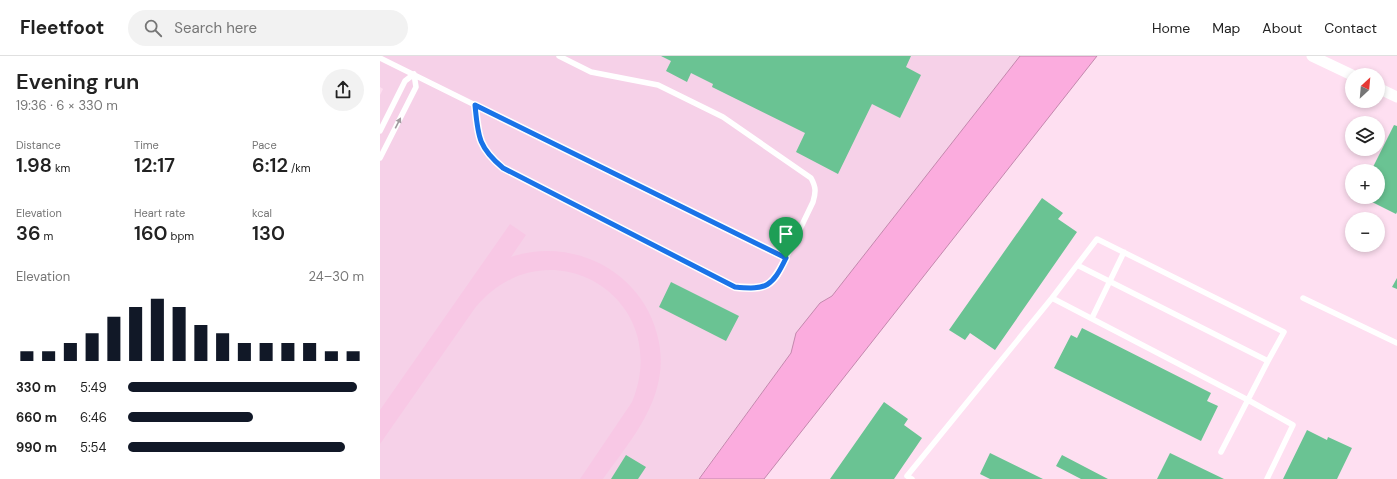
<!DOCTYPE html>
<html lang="en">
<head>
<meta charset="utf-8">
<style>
	:root { --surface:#fff; --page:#f2f2f2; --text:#222; --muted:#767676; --line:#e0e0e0; --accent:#111827 }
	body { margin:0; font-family:"DM Sans",sans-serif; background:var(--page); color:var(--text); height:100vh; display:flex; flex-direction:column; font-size:15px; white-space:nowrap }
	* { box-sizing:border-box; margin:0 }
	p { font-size:13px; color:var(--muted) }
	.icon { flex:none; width:22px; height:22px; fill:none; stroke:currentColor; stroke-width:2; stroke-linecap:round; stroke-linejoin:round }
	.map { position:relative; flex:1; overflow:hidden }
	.panel { display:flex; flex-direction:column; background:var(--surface); width:380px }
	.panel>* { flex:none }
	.needle { width:26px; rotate:26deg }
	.tools { position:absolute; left:965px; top:12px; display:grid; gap:8px }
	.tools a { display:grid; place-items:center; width:40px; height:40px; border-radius:50%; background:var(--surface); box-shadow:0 2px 6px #0003; font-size:20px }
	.pin { position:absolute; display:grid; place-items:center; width:34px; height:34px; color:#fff; margin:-41px -17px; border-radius:50% 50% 50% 0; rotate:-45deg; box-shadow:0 0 4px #0007 }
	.pin .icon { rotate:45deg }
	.round { display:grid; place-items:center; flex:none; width:42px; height:42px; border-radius:21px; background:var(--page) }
	.head { display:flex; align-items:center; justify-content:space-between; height:68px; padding:0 16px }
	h1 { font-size:22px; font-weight:600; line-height:30px }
	.figures { display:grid; grid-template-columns:repeat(3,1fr); gap:6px; height:68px; padding:4px 16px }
	.figures div { display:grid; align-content:center }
	.figures b { font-size:20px; font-weight:600 }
	.figures small { font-size:11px; font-weight:400 }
	.figures p { font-size:11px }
	.chart { height:112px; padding:8px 16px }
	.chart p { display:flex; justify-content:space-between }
	.chart svg { width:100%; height:72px; margin-top:4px; stroke:var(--accent); stroke-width:6 }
	ul { padding:0 16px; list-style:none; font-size:13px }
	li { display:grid; grid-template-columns:64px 48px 1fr; align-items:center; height:30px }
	li i { height:10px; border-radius:5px; background:var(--accent) }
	header { display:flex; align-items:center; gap:24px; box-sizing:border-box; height:56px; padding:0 20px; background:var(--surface); border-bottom:1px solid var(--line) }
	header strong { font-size:19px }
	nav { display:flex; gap:22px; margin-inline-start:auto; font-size:14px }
	.search { width:280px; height:36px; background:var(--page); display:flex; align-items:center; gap:10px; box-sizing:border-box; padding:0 14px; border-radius:22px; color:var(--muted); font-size:15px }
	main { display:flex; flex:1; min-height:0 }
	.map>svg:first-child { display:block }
	.built { fill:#f6d1e8 }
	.green { fill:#f8c8e5 }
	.water { fill:#fbacde; stroke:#c388ad }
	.building { fill:#6ac393 }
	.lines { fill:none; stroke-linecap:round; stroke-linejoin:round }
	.lane { stroke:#fff; stroke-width:5.5 }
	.street { stroke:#fff; stroke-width:11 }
	.oneway { fill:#a09a9e }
	.route-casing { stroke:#fff; stroke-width:8 }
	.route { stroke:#1a73e8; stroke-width:5 }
</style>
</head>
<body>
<header>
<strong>Fleetfoot</strong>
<div class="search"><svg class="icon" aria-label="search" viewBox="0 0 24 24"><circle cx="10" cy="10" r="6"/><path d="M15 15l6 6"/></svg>Search here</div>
<nav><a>Home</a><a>Map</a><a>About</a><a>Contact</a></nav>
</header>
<main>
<section class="panel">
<div class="head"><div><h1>Evening run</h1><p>19:36 · 6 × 330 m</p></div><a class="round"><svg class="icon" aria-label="share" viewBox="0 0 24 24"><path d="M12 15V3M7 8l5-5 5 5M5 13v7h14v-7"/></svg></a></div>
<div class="figures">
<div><p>Distance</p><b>1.98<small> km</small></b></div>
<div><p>Time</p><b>12:17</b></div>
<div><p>Pace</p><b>6:12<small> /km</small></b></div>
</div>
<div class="figures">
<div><p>Elevation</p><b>36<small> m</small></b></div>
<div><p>Heart rate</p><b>160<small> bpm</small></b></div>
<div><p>kcal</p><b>130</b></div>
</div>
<div class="chart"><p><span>Elevation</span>24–30 m</p>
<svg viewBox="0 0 160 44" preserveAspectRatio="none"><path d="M5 44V38M15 44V38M25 44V33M35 44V27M45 44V17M55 44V11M65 44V6M75 44V11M85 44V22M95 44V27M105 44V33M115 44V33M125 44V33M135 44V33M145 44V38M155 44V38"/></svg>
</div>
<ul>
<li><b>330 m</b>5:49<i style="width:97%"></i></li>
<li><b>660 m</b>6:46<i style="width:53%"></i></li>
<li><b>990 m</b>5:54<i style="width:92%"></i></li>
</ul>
</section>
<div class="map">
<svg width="1017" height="423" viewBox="0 0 1017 423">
	<rect width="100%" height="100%" fill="#fedff1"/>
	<path class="built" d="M0 0H640L452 240 440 247 416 277 411 297 318 423H0V39L3 33 0 31Z"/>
	<path class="green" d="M130 168 146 179 131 201C192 180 261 215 277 278 281 292 282 308 279 323 272 361 245 392 223 423H200L252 346C295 241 167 165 95 252L0 388V354Z"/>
	<path class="water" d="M640 0H717L384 423H319L411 297 416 277 440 247 452 240Z"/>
	<path class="building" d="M281 0H531L526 11 541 19 520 62 492 48 458 118 416 96 425 77 332 31 333 28 311 17 307 26 286 15 291 5Z
		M1014 69 1017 70V156L1016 158 982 141H998V115H991Z
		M662 142 683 157 678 163 697 176 615 294 590 277 585 284 569 274Z
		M1017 222V233L1012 231Z
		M291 226 359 260 346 285 279 251Z
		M702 272 831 337 827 345 838 350 821 385 674 312 691 279 697 282Z
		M504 346 528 363 524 369 542 382 514 423H450Z
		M927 374 947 384 948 381 972 392 957 423H903Z
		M610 397 663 423H610L600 418Z
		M790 397 844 423H777Z
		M246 399 266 411 258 423H231Z
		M682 399 728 423H701L676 410Z"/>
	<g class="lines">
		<path class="lane" d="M0 2 406 203
			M95 49C98 80 98 91 123 112L355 231C375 233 381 234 397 221L433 146C436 136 436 131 431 122L343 61 278 29 211 16 179 0
			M0 75 25 25 34 18 36 31 0 102
			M672 242 868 344 913 369 887 423
			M923 242 1017 287
			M712 262 744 196
			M841 396 888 305
			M532 423 527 420 672 242 717 183 904 276 888 305 697 209"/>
		<path class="street" d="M932 0 972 19
			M998 32 1017 41"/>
	</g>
	<defs><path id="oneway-solid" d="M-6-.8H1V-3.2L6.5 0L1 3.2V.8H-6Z"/></defs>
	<use class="oneway" href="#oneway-solid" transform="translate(18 67) rotate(-63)"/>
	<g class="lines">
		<defs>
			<path id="route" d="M95 49 406 202C392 231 387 234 355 231L123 112C98 91 98 80 95 49Z"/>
		</defs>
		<use href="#route" class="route-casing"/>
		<use href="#route" class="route"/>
	</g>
</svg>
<div class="tools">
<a><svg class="needle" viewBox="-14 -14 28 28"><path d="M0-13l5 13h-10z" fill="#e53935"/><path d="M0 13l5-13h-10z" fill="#767676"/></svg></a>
<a><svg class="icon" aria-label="layers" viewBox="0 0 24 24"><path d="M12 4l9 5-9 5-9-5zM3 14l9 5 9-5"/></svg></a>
<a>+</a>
<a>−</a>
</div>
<div class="pin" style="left:406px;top:202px;background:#1e9e55"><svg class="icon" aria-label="arrive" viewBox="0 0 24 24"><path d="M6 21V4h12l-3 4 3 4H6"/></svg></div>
</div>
</main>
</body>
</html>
